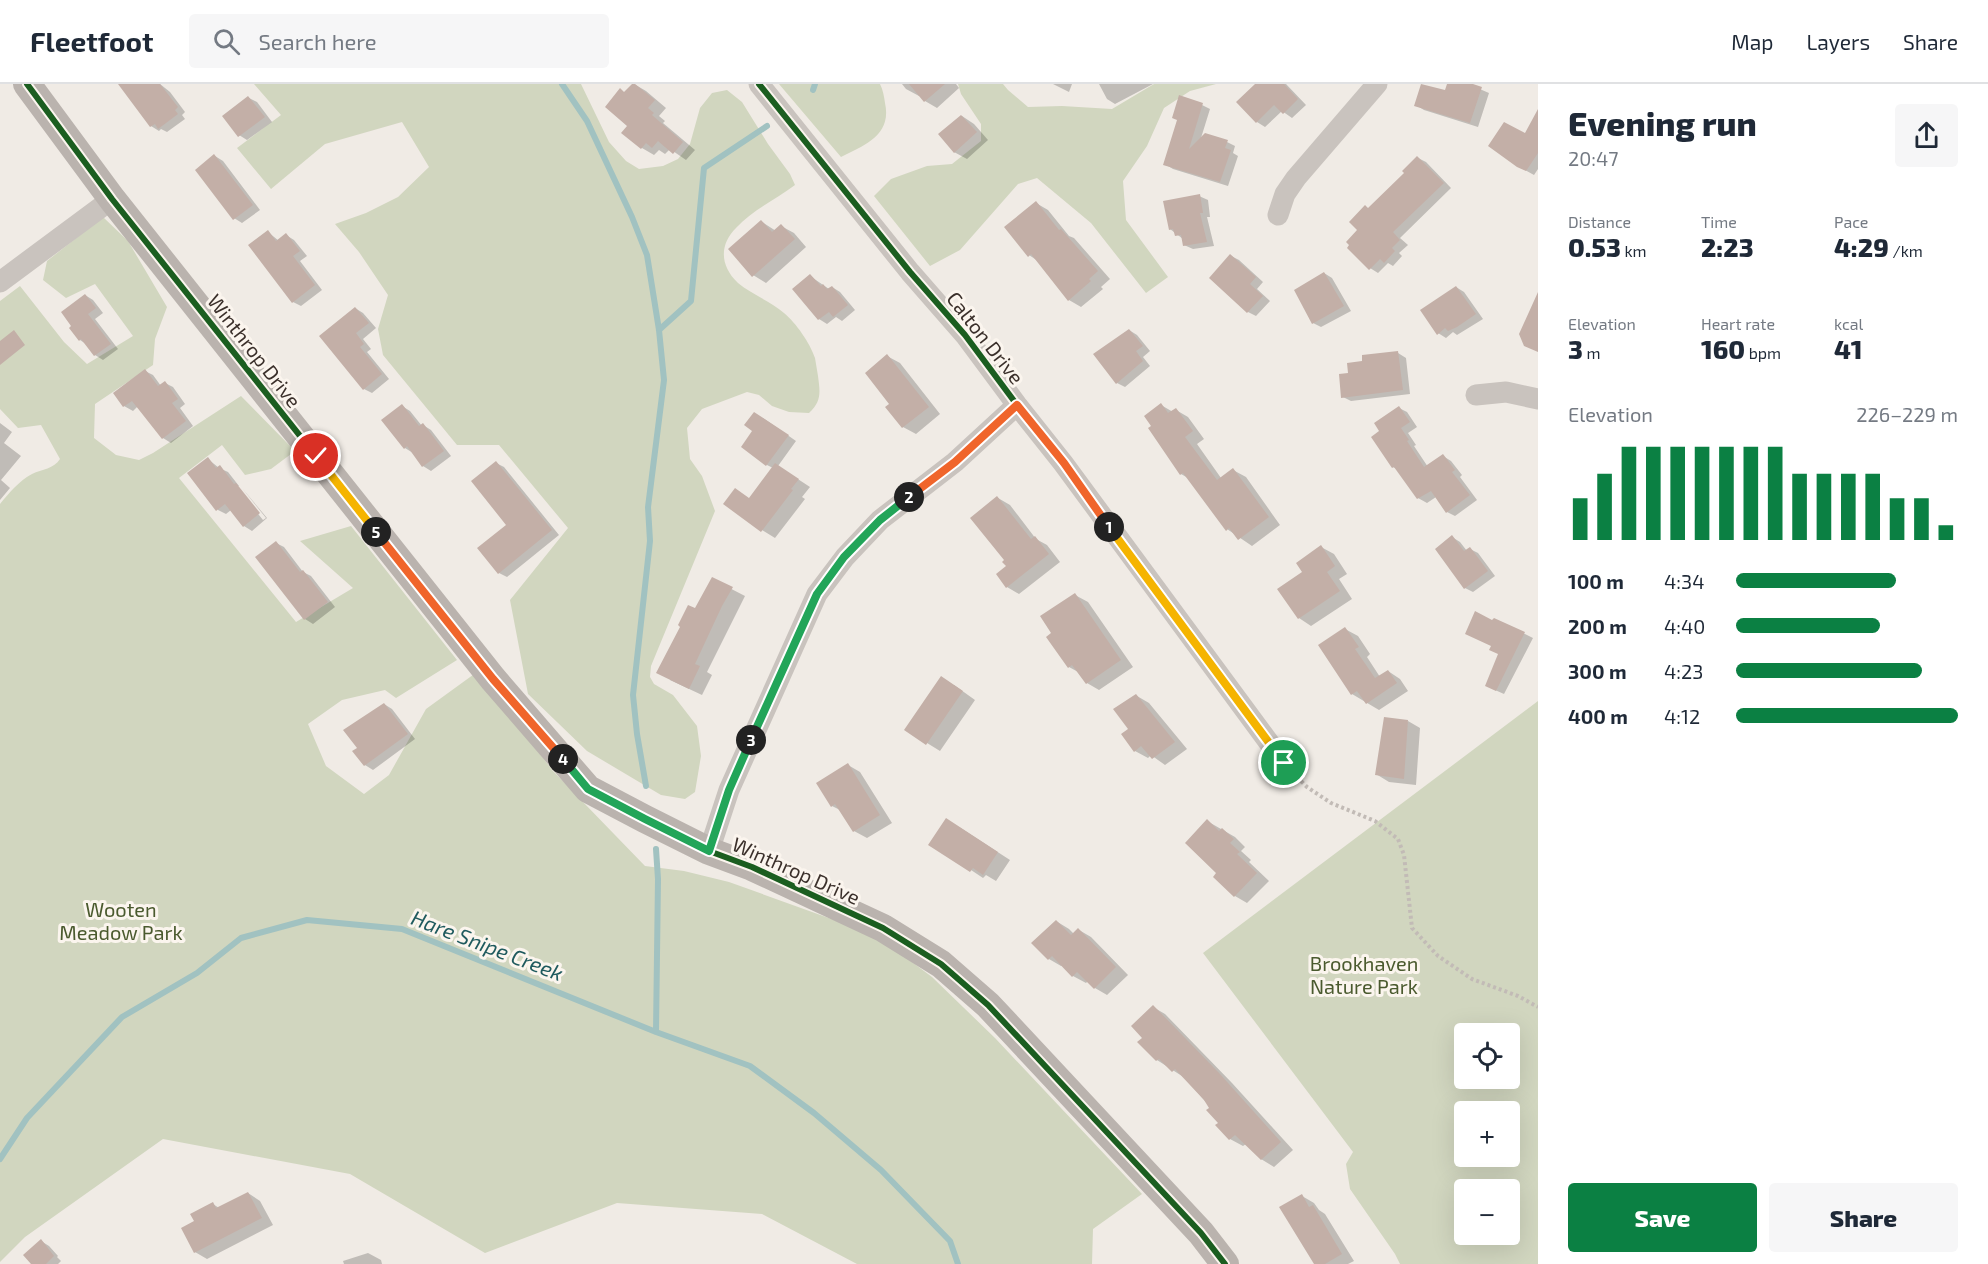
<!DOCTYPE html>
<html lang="en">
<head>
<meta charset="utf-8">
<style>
	:root { --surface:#fff; --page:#f6f6f7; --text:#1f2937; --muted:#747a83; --line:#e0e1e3; --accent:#0b8043 }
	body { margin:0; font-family:"Exo 2",sans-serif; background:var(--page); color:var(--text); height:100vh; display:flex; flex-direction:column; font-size:22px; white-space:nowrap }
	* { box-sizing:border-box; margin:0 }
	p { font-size:20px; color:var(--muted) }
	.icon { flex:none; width:33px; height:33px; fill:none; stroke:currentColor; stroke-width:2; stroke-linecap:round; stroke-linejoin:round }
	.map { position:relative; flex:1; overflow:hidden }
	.sheet { display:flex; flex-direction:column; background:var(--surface); width:450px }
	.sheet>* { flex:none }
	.fabs { position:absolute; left:1454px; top:939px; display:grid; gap:12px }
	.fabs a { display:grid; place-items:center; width:66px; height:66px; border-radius:6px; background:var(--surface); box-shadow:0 6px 24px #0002; font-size:30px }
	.pin { position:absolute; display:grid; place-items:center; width:51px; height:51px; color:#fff; margin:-26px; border:3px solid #fff; border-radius:50%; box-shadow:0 2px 6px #0007 }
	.km { position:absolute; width:30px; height:30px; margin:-15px; border-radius:50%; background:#222; color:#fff; font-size:16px; line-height:30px; text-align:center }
	.round { display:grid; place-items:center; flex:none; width:63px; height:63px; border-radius:6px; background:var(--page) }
	.headline { display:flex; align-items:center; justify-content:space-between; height:102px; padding:0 30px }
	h1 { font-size:33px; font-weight:800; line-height:45px }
	.metrics { display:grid; grid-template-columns:repeat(3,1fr); gap:9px; height:102px; padding:6px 30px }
	.metrics div { display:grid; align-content:center }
	.metrics b { font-size:26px; font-weight:800 }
	.metrics small { font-size:16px; font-weight:400 }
	.metrics p { font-size:16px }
	.chart { height:168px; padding:12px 30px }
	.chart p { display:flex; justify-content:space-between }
	.chart svg { width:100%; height:108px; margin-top:6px; stroke:var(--accent); stroke-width:6 }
	.primary-button { display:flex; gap:12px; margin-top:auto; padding:12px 30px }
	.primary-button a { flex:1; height:69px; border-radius:6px; background:var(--accent); color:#fff; font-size:24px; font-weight:800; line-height:69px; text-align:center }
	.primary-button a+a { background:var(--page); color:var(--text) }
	ul { padding:0 30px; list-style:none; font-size:20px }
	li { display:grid; grid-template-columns:96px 72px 1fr; align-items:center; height:45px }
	li i { height:15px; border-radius:8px; background:var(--accent) }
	header { display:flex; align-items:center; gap:36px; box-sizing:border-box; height:84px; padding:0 30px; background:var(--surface); border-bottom:2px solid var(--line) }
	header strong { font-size:28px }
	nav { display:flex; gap:33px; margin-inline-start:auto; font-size:21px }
	.search { width:420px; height:54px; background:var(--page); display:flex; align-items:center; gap:15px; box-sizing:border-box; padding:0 21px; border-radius:6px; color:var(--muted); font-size:22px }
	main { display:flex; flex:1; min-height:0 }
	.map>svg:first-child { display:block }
	.green { fill:#d1d6bf; fill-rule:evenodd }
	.shadow { fill:#0003 }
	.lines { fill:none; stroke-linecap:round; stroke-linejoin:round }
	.stream { stroke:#a1c2c1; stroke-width:6 }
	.building { fill:#c3afa7 }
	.path { stroke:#c2bbb6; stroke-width:4; stroke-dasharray:3 3; stroke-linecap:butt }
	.street { stroke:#c9c3be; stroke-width:21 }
	.secondary { stroke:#bab3ae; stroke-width:28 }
	.cycleway-casing { stroke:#fbf5ee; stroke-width:10 }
	.cycleway { stroke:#1b5e20; stroke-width:6 }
	.split-1-casing { stroke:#fff; stroke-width:12 }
	.split-2-casing { stroke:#fff; stroke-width:12 }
	.split-3-casing { stroke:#fff; stroke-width:12 }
	.split-4-casing { stroke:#fff; stroke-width:12 }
	.split-5-casing { stroke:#fff; stroke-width:12 }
	.split-6-casing { stroke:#fff; stroke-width:12 }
	.split-1 { stroke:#f5b400; stroke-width:8 }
	.split-2 { stroke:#f0652b; stroke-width:8 }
	.split-3 { stroke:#22a559; stroke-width:8 }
	.split-4 { stroke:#22a559; stroke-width:8 }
	.split-5 { stroke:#f0652b; stroke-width:8 }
	.split-6 { stroke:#f5b400; stroke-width:8 }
	.labels { text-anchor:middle; stroke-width:6; stroke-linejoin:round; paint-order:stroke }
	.street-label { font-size:20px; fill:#3b302b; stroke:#fbf5ee }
	.park-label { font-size:20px; fill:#4a5a2e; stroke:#fbf5ee }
	.water-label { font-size:21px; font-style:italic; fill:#1f5a5e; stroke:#fbf5ee }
</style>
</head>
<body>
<header>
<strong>Fleetfoot</strong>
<div class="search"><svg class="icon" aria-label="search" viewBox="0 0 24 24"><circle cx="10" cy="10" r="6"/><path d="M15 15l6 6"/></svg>Search here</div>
<nav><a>Map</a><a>Layers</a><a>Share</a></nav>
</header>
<main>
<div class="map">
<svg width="1538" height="1180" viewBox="0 0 1538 1180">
	<rect width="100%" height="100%" fill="#f0ebe5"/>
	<path class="green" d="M254 0H581L609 58 626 77 639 85 663 82 678 75 690 60 700 24 712 9 727 6 742 18 768 60 790 90 795 101C775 116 752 126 736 144 719 161 720 182 738 199 751 210 770 217 784 229 796 239 810 259 815 274 816 280 817 286 818 292 820 308 822 317 809 329L789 328 772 322 759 311 747 308 702 325 687 344 690 375 702 392 715 427 651 582 650 593 654 600 673 611 697 642 701 672 695 708 685 715 661 711 587 667 528 610 510 516 568 444 499 361H457L383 271 378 245 388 211 359 168 335 140 366 129 398 113 429 83 402 38 325 60 271 105 237 64 281 31Z
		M779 0H880C883 6 884 12 885 19 892 51 865 61 841 73Z
		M958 0H1003L1008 6 1028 23 1062 22 1112 25 1154 0H1216L1190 7 1164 24 1147 62 1123 97 1126 136 1168 193 1146 209 1091 139 1037 94 1018 100 960 166 930 182 874 112 891 95 927 82 952 80 981 57V40L961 10Z
		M103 133 128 157 167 223 155 255 153 281 95 320 94 354 116 371 139 376 153 369 241 312 295 367 271 385 245 391 222 361 179 394 296 538 353 504 300 457 351 442 457 576 396 614 385 606 342 616 308 640 326 682 364 710 389 691 426 625 477 588 553 687 645 782 684 787 729 798 876 851 932 893 995 954 1142 1110 1093 1145 1092 1180H857L762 1130 617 1119 485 1169 350 1090 163 1055 25 1153 0 1178V420C9 409 19 397 32 390 42 385 54 385 60 375L41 341 18 344 0 325V217L20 202 64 258 87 280 133 252 95 200 66 214 43 196 47 177Z
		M1538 617V1180H1400L1395 1170 1350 1105 1346 1080 1353 1068 1203 869ZM1464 950H1509V994H1464ZM1464 1028H1509V1072H1464ZM1464 1106H1509V1150H1464Z"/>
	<path class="shadow" d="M120 0H160L170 8 185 28 182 31 185 35 167 48 161 45 159 47 151 42Z
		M634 0 646 7 666 24 659 32 665 37 663 39 695 66 686 76 670 65 665 70 659 66 654 71 642 64 623 48 630 42 625 9Z
		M902 0H956L959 4 937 24 925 17 920 11 919 12 906 5Z
		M1053 0H1072L1069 8Z
		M1099 0H1153L1115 20 1107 15Z
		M1257 0H1286L1306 21 1292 34 1282 27 1265 43 1257 38 1238 18Z
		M1448 0H1468L1489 9 1478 43 1424 26 1416 21 1446 8Z
		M249 14 257 18 272 38 247 56 239 51Z
		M1202 21 1210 25 1201 54 1227 58 1235 62 1233 69 1238 72 1228 102 1173 85 1165 80 1179 36Z
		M962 32 974 40 988 56 967 75 954 68Z
		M1538 45V85L1534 91 1518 82 1525 51Z
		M215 72 223 77 260 126 242 139 234 134Z
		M1418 74 1426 78 1451 104 1400 154 1408 161 1399 169 1402 172 1393 182 1388 179 1378 189 1370 184 1359 146 1369 125 1406 89Z
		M1199 112 1208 116 1210 133H1207L1214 162 1193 165 1184 161 1183 155 1170 145Z
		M1036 119 1048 126 1069 152 1074 154 1110 195 1101 203 1103 205 1081 223 1069 216 1038 177 1029 171Z
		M762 138 776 147 781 142 794 149 806 163 766 199 753 191Z
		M268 148 279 157 286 151 294 156 307 172 300 177 322 206 301 222 293 218Z
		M1231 172 1239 176 1263 198 1257 205 1270 217 1256 232 1248 228Z
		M1324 189 1332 194 1351 227 1321 243 1313 239Z
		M810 192 829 205 832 203 840 208 855 226 842 237 836 233 827 240 819 235 794 205Z
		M1456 203 1464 208 1483 235 1457 251 1453 248 1446 254 1438 249Z
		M85 211 93 216 103 229 95 235 118 265 103 276 95 271 86 260 80 256Z
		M355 224 363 229 376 244 363 255 371 265 367 268 389 295 372 309 364 305 321 252Z
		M1129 246 1137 251 1150 267 1143 273 1150 282 1125 303 1117 299Z
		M1398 269 1406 274 1410 310 1351 317 1343 313 1350 290Z
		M887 272 900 279 940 330 916 350 903 343 891 320Z
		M145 287 153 291 161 302 165 299 173 303 185 320 180 324 193 342 171 359 163 354 138 322 133 327 124 322Z
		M1161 321 1173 328 1176 326 1188 333 1204 355 1197 360 1221 394 1233 386 1246 393 1280 441 1252 462 1227 445 1188 394 1181 390Z
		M402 322 410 327 422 342 423 341 431 346 451 372 431 387 423 382 413 369 405 364Z
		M1399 324 1407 328 1417 343 1408 349 1416 361 1414 362 1428 383 1443 372 1451 377 1462 391 1460 393 1477 416 1455 432 1447 428 1436 413 1427 419 1418 414 1397 385 1393 383 1381 348Z
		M763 334 796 357 778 382 810 403 802 413 805 415 775 454 762 446 750 415 773 384 767 381Z
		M0 339 12 348 4 359 21 372 1 396 10 404 0 416Z
		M208 375 219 384 228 388 239 402H236L263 436 266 434 242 404 267 434 252 447 244 442 231 426 226 430 218 426Z
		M496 379 504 383 559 451 507 493 499 489 508 441Z
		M998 414 1010 421 1036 455 1047 461 1060 478 1019 510 1007 503 1008 482Z
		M1452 453 1460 458 1467 467 1470 465 1478 469 1495 492 1473 508 1465 504Z
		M276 459 284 463 303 488 311 492 335 523 313 540 305 535Z
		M1321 463 1334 470 1347 490 1339 495 1352 515 1311 542 1299 534 1304 488Z
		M712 495 745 512 707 588 712 591 702 611 670 596 696 526Z
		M1075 511 1088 518 1133 583 1099 606 1087 599 1080 589 1069 583 1048 553 1054 549Z
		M1494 535 1533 554 1504 610 1495 606 1499 570 1492 562V538Z
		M1345 545 1358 552 1370 570 1367 573 1380 593 1388 587 1400 595 1408 607 1379 626 1352 610 1320 561Z
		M954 601 975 616 940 667 906 646Z
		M1137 612 1149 619 1187 665 1165 681 1151 671 1148 674 1135 667 1130 645Z
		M384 620 392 625 415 655 373 686 365 681Z
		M1408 637 1420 644 1416 701 1389 698 1376 690Z
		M848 681 860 688 892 739 867 754 854 747 842 727 832 722Z
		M1207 737 1235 753 1245 763 1241 767 1251 776 1249 778 1269 797 1247 819 1235 812 1218 789Z
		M959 743 1010 776 996 797 986 791 983 794 971 786Z
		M1056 837 1069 845 1074 850 1079 846 1091 853 1128 891 1107 911 1095 904 1088 897 1086 899 1073 892 1063 881 1061 882 1049 875Z
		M1153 923 1165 930 1232 999 1293 1066 1274 1083 1261 1075 1246 1060 1243 1062 1230 1055 1217 1041 1220 1039 1211 1024 1185 994 1157 976Z
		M248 1109 260 1117 273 1141 207 1175 195 1168 196 1138 213 1120 219 1124Z
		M1302 1112 1314 1119 1319 1126 1325 1130 1354 1177 1348 1180H1315Z
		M41 1157 49 1162 58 1172 57 1173 61 1177 58 1180H33Z
		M368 1169 381 1176 382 1180H344L343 1177Z"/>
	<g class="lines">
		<path class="stream" d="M562 0 587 37 632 133 647 171 659 246 664 296 648 423 650 457 633 611 637 650 646 702
			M813 6 815 0
			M659 246 691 217 704 84 767 42
			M656 948 658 795 656 765
			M0 1075 27 1034 122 933 197 889 241 854 307 836 402 845 656 948 750 982 814 1029 881 1086 950 1157 958 1180"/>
	</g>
	<path class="building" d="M118 0H160L178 23 175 26 178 30 158 45 155 40 150 43Z
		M632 0H635L655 16 648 24 654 29 652 31 683 58 673 70 658 57 652 64 646 59 641 65 621 49 627 42 605 23 620 4 624 8Z
		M909 0H945L924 18Z
		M1255 0H1284L1298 15 1283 30 1274 21 1256 39 1236 18Z
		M1421 0 1445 6 1447 0H1473L1482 3 1470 39 1414 22Z
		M1179 11 1203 19 1189 65 1205 49 1228 56 1225 64 1231 66 1220 98 1163 81 1177 36 1172 34Z
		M248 12 265 33 238 53 222 32Z
		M1538 25V69L1526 87 1517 83 1488 62 1504 38 1525 49Z
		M961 31 977 48 954 69 938 50Z
		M214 70 253 121 233 136 195 86Z
		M1417 72 1444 99 1393 148 1400 156 1392 164 1395 167 1384 179 1380 175 1369 186 1347 164 1349 161 1346 158 1357 146 1349 138 1365 121 1368 124 1404 89 1402 87Z
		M1200 110 1203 129H1200L1207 158 1183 162 1181 151 1175 152 1173 145 1169 146 1163 117Z
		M1036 117 1059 146 1061 145 1098 187 1089 195 1091 197 1068 217 1031 170 1028 173 1004 143Z
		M761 136 772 148 781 140 795 155 752 193 728 165Z
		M268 146 276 157 286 149 300 167 293 172 315 201 292 219 248 161Z
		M1230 170 1256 193 1250 200 1263 212 1247 229 1209 194Z
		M1324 188 1344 222 1312 240 1294 206Z
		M810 190 821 202 823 200 827 205 832 202 848 221 833 233 829 228 818 236 792 205Z
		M1456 202 1476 230 1457 243 1448 247 1445 244 1437 251 1420 226Z
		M1538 208V268L1524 262 1519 250Z
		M85 210 96 224 88 230 111 260 94 272 81 255 79 257 69 244 71 242 61 228Z
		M355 223 369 239 356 249 364 260 360 263 382 290 363 306 319 252Z
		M1129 245 1143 262 1136 267 1143 277 1116 300 1093 270Z
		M14 246 25 261 0 281V257Z
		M1398 267 1403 306 1341 314 1339 290 1348 289 1347 279 1362 277V271Z
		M887 270 929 323 902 344 885 323 889 320 865 289Z
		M145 285 158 302 165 297 178 315 172 319 186 337 162 355 132 317 123 323 113 309Z
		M1161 319 1168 329 1176 324 1193 347 1185 353 1217 396 1233 384 1269 433 1238 456 1229 444 1226 447 1183 389 1180 391 1148 344 1151 342 1144 332Z
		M402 320 419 342 423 339 444 367 422 383 407 362 404 365 381 336Z
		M1399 322 1410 338 1401 344 1409 356 1407 357 1424 383 1443 370 1455 386 1452 388 1470 411 1446 429 1431 407 1417 415 1394 383 1392 384 1371 353 1379 347 1374 339Z
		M754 328 789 351 766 382 741 363 752 347 744 341Z
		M208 373 216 384 220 381 234 400 236 399 260 429 243 443 225 420 216 427 187 389Z
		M496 377 552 446 498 490 477 464 506 441 471 397Z
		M775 379 799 395 791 405 793 406 761 448 723 420 735 404 749 414Z
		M997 412 1031 455 1035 452 1049 470 1006 504 996 490 1006 482 1002 478 1004 476 970 434Z
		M1452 451 1464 467 1470 463 1488 487 1464 505 1435 465Z
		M276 457 300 488 303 486 328 518 304 536 255 473Z
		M1321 461 1335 482 1327 488 1340 507 1298 535 1277 505 1302 488 1296 479Z
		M712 493 733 503 722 522 695 580 700 582 689 605 656 589 680 543 678 541 688 521 695 524Z
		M1075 509 1121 576 1086 600 1072 581 1068 584 1046 553 1051 549 1040 532Z
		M1475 527 1492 536 1494 534 1525 548 1496 607 1485 602 1498 570 1489 566 1491 562 1465 550Z
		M1345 543 1359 563 1355 565 1375 594 1388 586 1397 599 1366 620 1357 607 1351 611 1318 561Z
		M941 592 963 607 926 661 904 646Z
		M1136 610 1175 658 1152 675 1141 662 1134 668 1121 650 1128 645 1113 625Z
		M384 619 408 650 364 682 352 667 357 664 343 646Z
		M1384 633 1408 636 1404 695 1375 691Z
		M848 679 880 731 853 748 835 720 831 723 816 699Z
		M946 734 998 768 983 791 973 784 970 788 928 761Z
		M1207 735 1219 747 1222 744 1234 755 1230 759 1240 768 1237 770 1257 789 1234 813 1213 793 1216 789 1185 759Z
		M1056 836 1071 851 1078 844 1116 883 1094 905 1077 888 1072 893 1052 872 1048 876 1031 859Z
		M1153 921 1220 990 1281 1058 1261 1076 1235 1051 1229 1056 1215 1041 1218 1039 1206 1026 1209 1024 1204 1016 1175 985 1172 988 1159 975 1156 977 1137 958 1142 954 1131 942Z
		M248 1108 262 1134 194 1169 181 1144 194 1137 190 1130 213 1118 216 1124Z
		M1302 1110 1309 1123 1313 1121 1342 1170 1325 1180H1314L1279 1123Z
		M41 1155 54 1172 46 1180H31L23 1171Z"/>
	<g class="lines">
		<path class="path" d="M1297 693 1307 703 1331 719 1375 737 1398 755 1404 771 1412 844 1438 872 1472 895 1518 912 1538 923"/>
		<path class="street" d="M759 0 910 188 965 251 1017 321 1063 379 1284 679
			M1278 131 1285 110 1296 94 1377 0
			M0 198 112 115
			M1476 311 1506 308 1538 315
			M709 767 729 706 817 510 845 473 880 436 955 378 1017 321"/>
		<path class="secondary" d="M27 0 112 115 493 595 588 705 645 735 709 767 752 783 883 844 941 880 988 921 1201 1149 1225 1180"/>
		<defs>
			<path id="cycleway" d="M27 0 112 115 493 595 588 705 645 735 709 767 752 783 883 844 941 880 988 921 1201 1149 1225 1180
				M759 0 910 188 965 251 1017 321 1063 379 1284 679"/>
		</defs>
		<use href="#cycleway" class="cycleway-casing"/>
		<use href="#cycleway" class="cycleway"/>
	</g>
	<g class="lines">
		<defs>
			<path id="split-1" d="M1109 443 1284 679"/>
			<path id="split-2" d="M909 413 955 378 1017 321 1064 379 1109 443"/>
			<path id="split-3" d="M751 656 817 510 844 473 880 436 909 413"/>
			<path id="split-4" d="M563 675 588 705 645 735 709 767 729 706 751 656"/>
			<path id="split-5" d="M376 448 493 595 563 675"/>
			<path id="split-6" d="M316 372 376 448"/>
		</defs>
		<use href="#split-1" class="split-1-casing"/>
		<use href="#split-2" class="split-2-casing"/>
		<use href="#split-3" class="split-3-casing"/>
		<use href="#split-4" class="split-4-casing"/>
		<use href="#split-5" class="split-5-casing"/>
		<use href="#split-6" class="split-6-casing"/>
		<use href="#split-1" class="split-1"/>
		<use href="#split-2" class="split-2"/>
		<use href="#split-3" class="split-3"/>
		<use href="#split-4" class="split-4"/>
		<use href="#split-5" class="split-5"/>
		<use href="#split-6" class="split-6"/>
	</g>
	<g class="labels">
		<g class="street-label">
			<text transform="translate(985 254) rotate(52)" y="7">Calton Drive</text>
			<text transform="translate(254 267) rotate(52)" y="7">Winthrop Drive</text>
			<text transform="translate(796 787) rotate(24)" y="7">Winthrop Drive</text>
		</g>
		<g class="park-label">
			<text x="121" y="833">Wooten<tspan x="121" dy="23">Meadow Park</tspan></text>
			<text x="1364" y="887">Brookhaven<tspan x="1364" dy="23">Nature Park</tspan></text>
		</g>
		<g class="water-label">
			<text transform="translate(487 862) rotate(21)" y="7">Hare Snipe Creek</text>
		</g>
	</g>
</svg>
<div class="fabs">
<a><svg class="icon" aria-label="locate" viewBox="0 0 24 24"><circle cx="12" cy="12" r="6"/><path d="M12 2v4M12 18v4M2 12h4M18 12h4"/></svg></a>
<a>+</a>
<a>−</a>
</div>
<div class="pin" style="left:1284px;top:679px;background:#1e9e55"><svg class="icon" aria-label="arrive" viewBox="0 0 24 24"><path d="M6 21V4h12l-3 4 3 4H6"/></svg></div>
<div class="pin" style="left:316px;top:372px;background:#d93025"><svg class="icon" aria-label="check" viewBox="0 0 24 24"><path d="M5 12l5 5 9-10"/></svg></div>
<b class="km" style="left:1109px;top:443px">1</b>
<b class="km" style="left:909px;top:413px">2</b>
<b class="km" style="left:751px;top:656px">3</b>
<b class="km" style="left:563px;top:675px">4</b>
<b class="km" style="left:376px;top:448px">5</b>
</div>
<section class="sheet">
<div class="headline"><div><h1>Evening run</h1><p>20:47</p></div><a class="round"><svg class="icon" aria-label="share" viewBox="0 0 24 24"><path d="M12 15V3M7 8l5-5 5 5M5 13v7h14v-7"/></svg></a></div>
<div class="metrics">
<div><p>Distance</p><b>0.53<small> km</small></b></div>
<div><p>Time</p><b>2:23</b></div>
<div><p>Pace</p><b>4:29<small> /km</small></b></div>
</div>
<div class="metrics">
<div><p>Elevation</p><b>3<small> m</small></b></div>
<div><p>Heart rate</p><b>160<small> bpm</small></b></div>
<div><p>kcal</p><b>41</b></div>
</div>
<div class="chart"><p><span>Elevation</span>226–229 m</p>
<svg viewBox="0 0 160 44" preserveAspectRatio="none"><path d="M5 44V27M15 44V17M25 44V6M35 44V6M45 44V6M55 44V6M65 44V6M75 44V6M85 44V6M95 44V17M105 44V17M115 44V17M125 44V17M135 44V27M145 44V27M155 44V38"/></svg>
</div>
<ul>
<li><b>100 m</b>4:34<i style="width:72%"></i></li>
<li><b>200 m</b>4:40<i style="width:65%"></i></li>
<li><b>300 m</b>4:23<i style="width:84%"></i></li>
<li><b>400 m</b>4:12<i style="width:100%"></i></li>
</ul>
<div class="primary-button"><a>Save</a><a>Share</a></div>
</section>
</main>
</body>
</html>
